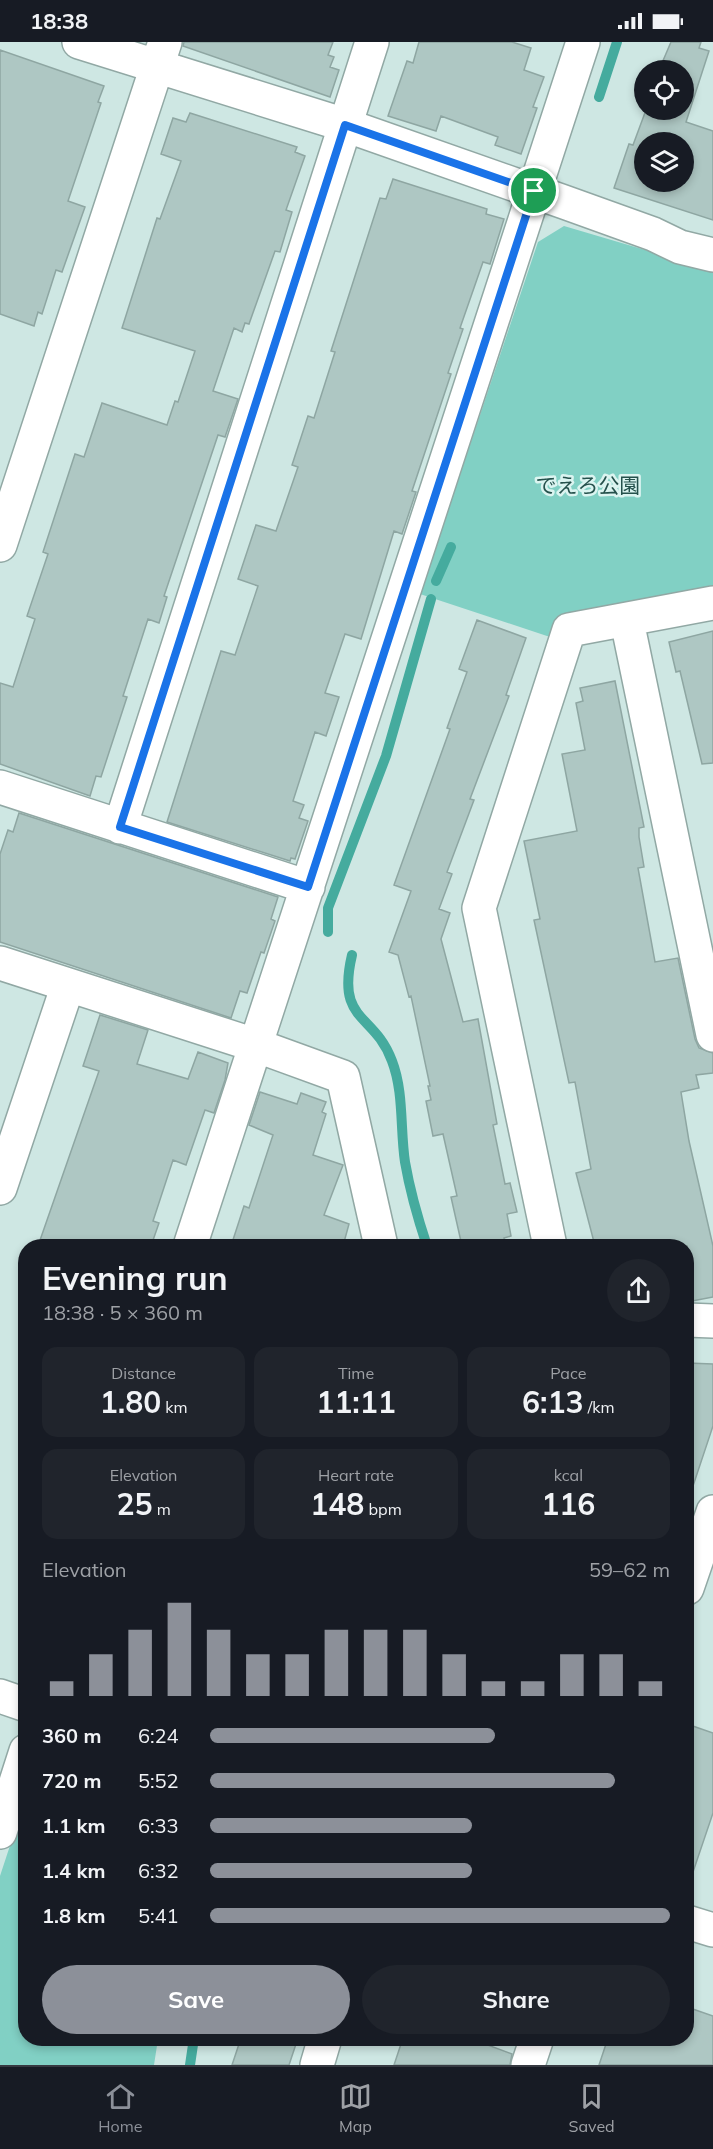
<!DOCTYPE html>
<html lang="en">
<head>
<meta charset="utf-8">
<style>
	:root { --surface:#171b24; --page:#20242c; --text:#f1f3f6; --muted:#9ea1a6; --line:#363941; --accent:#8c9099 }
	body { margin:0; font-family:Mulish,"Noto Sans JP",sans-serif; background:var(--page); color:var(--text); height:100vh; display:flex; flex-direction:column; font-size:22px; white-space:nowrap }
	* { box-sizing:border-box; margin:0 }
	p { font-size:20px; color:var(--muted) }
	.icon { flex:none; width:33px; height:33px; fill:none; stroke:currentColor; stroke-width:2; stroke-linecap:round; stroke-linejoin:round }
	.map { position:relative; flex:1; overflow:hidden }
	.side { position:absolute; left:18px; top:1197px; width:676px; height:807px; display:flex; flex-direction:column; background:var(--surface); border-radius:24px; box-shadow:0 3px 9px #0003 }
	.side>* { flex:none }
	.buttons { position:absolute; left:634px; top:18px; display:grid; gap:12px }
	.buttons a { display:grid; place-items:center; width:60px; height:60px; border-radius:50%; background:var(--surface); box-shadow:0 3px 9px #0003; font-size:30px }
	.pin { position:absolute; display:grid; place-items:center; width:51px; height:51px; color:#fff; margin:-26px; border:3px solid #fff; border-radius:50%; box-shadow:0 2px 6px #0007 }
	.round { display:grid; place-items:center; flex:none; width:63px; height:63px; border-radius:32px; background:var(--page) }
	.head { display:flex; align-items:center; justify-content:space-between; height:102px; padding:0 24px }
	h1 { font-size:33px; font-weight:700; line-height:45px }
	.metrics { display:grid; grid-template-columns:repeat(3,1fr); gap:9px; height:102px; padding:6px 24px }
	.metrics div { display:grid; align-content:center; border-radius:15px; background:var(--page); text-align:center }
	.metrics b { font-size:30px; font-weight:700 }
	.metrics small { font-size:16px; font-weight:400 }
	.metrics p { font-size:16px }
	.chart { height:168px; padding:12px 24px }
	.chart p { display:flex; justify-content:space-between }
	.chart svg { width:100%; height:108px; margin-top:6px; stroke:var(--accent); stroke-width:6 }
	.cta { display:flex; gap:12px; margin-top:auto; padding:12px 24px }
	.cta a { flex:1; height:69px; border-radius:36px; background:var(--accent); color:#fff; font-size:24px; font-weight:700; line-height:69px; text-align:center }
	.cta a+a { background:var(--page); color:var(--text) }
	ul { padding:0 24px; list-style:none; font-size:20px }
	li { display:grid; grid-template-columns:96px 72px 1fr; align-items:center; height:45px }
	li i { height:15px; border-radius:8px; background:var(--accent) }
	.status { display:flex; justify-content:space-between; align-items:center; height:42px; padding:0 30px; background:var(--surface); direction:ltr }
	.status svg { height:16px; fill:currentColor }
	.tabs { display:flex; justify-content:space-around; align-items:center; height:84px; border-top:2px solid var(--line); background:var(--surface); font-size:16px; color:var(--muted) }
	.tabs a { display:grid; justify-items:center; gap:3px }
	.tabs .current { color:var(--accent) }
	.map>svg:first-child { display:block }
	.green { fill:#81d0c4 }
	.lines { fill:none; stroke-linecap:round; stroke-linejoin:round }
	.stream { stroke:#45ab9e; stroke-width:10 }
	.building { fill:#aec7c3; stroke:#8ea6a2; stroke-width:1.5; fill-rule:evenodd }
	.minor-casing { stroke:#91a8a4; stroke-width:36 }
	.minor { stroke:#fff; stroke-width:33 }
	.route-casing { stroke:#fff; stroke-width:12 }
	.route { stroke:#1a73e8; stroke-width:8 }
	.labels { text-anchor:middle; stroke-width:5; stroke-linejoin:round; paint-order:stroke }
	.park-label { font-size:21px; fill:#25514c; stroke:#dbf4f0 }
</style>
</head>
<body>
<div class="status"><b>18:38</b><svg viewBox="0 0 49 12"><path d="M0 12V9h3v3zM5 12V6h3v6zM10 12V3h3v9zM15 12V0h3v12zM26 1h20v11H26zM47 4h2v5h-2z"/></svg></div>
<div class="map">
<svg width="713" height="2023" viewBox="0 0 713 2023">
	<rect width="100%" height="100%" fill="#cee7e3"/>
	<path class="green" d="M564 184 713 228V545L553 596 420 552 538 200Z
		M25 1758 26 1996 158 1997 154 2023H0V1834Z"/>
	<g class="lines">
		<path class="stream" d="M599 55 617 0
			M436 539 451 505
			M328 890V866L386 714 431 557
			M352 913C336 981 374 970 392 1019 404 1050 400 1087 405 1120 410 1149 418 1177 427 1204
			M190 2023 194 1996"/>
	</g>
	<path class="building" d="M184 0H333L328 13 334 15 330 25 339 28 330 55 183 4Z
		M419 0H512L531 6 524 28 544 35 533 65 537 66 521 112 495 103 498 95 441 74 436 89 388 74 407 19 413 21Z
		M671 0H701L699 6 709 9 686 80 713 89V178L614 146 629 102 633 103 646 68H684V28H659ZM645 100H684V140H645Z
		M0 8 104 44 98 60 101 61 68 159 85 165 62 230 56 228 42 272 38 270 34 284 0 272Z
		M190 71 297 105 295 110 305 114 286 168 292 170 280 210 275 209 249 282 245 281 242 290 234 286 213 349 238 357 225 395 218 393 164 554 167 555 159 581 148 577 123 654 127 655 101 735 96 734 90 754 0 722V641L13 645 35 577 27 574 48 512 43 510 75 412 84 415 102 361 167 383 175 359 178 360 195 309 122 286 157 176 160 177 181 119 161 112 173 76 186 80Z
		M393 137 487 167 486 172 504 177 490 222 483 220 460 286 463 287 448 331 451 332 412 449 416 450 402 492 394 489 361 597 345 592 325 651 339 655 326 694 315 690 293 759 304 763 299 776 308 779 295 817 291 816 290 819 167 780 221 609 235 613 258 544 238 537 256 483 276 489 298 425 292 423 308 374 314 376 335 310 331 309 380 156 386 157Z
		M477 578 526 596 506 653 509 654 470 757 474 758 447 830 452 832 439 867 450 871 441 897 463 980 478 977 497 1082 493 1083 505 1142 510 1141 517 1170 507 1172 511 1194 504 1196 506 1204H462L451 1155 457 1154 443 1092 433 1094 426 1059 431 1058 428 1044H430L411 954 409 955 398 913 389 910 411 849 394 843 450 687 447 686 467 630 459 627Z
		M713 589V721L702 722 680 629 676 630 669 600Z
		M615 639 644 785 639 786V795L644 825 638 826 655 920 678 916 695 997 699 1006 713 1011V1031L696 1033 699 1046 681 1050 689 1099 713 1204V1255L692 1259H687V1204H595L576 1131 591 1127 575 1040 569 1041 534 878 540 877 524 799 577 789 562 712 585 708 576 661 583 659 580 646Z
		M19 771 278 855 271 877 275 879 264 911 261 910 247 951 240 949 231 976 0 900V812L8 788 13 790Z
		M100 973 148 988 137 1022 188 1037 198 1010 228 1021 225 1038 214 1071 205 1068 186 1123 173 1118 153 1179 159 1181 151 1204H38L99 1029 83 1024Z
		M260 1050 297 1062 301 1051 326 1060 322 1070 326 1072 313 1113 343 1123 324 1173 349 1182 343 1204H231L244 1164 249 1166 273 1093 249 1083Z
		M687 1321 713 1322V1384L692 1447 687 1446Z
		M687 1682 713 1691V1771L692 1833 687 1832Z
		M687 1965 713 1974V2023H599L608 1996H687Z
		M241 1996H298L289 2023H232Z
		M403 1996H469L512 2012 510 2023H394Z"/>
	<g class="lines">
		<defs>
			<path id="minor" d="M79 0 345 83 564 160 653 192 680 205 713 213
				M0 503 165 0
				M627 579 713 993
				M0 745 308 845
				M120 785 372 0
				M0 921 255 1003 343 1035 381 1204
				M0 1146 68 943
				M190 1204 583 0
				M550 1204 479 866 569 588 713 561
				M687 1278 713 1279
				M687 1546 713 1470
				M0 1654 26 1663
				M0 1790 26 1709
				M687 1880 713 1888
				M317 2023 325 1996
				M528 2023 537 1996"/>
		</defs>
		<use href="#minor" class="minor-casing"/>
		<use href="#minor" class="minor"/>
	</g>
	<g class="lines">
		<defs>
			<path id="route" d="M345 83 534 149 308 845 120 785Z"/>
		</defs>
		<use href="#route" class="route-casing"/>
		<use href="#route" class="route"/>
	</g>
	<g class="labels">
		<g class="park-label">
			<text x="588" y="451">でえろ公園</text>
		</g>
	</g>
</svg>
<div class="buttons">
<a><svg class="icon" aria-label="locate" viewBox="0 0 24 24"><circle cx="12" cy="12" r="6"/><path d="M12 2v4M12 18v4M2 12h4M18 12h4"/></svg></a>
<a><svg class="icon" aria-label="layers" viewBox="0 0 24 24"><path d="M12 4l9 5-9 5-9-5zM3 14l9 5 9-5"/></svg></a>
</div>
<div class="pin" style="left:534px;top:149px;background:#1e9e55"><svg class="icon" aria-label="arrive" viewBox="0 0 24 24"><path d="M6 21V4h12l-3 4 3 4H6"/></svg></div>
<section class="side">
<div class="head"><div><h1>Evening run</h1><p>18:38 · 5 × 360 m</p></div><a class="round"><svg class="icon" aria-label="share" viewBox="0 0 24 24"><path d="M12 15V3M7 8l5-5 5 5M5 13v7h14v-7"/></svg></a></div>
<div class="metrics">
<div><p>Distance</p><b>1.80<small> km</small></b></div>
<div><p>Time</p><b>11:11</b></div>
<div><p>Pace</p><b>6:13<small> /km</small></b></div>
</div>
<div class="metrics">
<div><p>Elevation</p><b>25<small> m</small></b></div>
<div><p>Heart rate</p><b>148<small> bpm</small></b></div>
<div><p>kcal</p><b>116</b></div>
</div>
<div class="chart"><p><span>Elevation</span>59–62 m</p>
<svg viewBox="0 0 160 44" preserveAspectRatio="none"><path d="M5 44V38M15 44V27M25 44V17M35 44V6M45 44V17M55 44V27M65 44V27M75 44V17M85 44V17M95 44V17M105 44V27M115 44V38M125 44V38M135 44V27M145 44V27M155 44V38"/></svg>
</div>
<ul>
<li><b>360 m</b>6:24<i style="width:62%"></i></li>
<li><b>720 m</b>5:52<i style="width:88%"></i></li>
<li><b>1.1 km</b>6:33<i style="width:57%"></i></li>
<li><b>1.4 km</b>6:32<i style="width:57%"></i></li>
<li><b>1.8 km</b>5:41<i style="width:100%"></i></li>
</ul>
<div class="cta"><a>Save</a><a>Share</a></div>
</section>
</div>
<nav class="tabs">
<a class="current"><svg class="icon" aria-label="home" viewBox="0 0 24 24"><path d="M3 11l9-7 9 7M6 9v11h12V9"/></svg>Home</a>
<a><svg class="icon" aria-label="map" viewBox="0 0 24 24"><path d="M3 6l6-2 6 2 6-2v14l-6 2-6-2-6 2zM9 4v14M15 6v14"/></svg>Map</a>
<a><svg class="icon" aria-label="saved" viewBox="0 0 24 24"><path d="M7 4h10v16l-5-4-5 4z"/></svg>Saved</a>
</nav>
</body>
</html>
